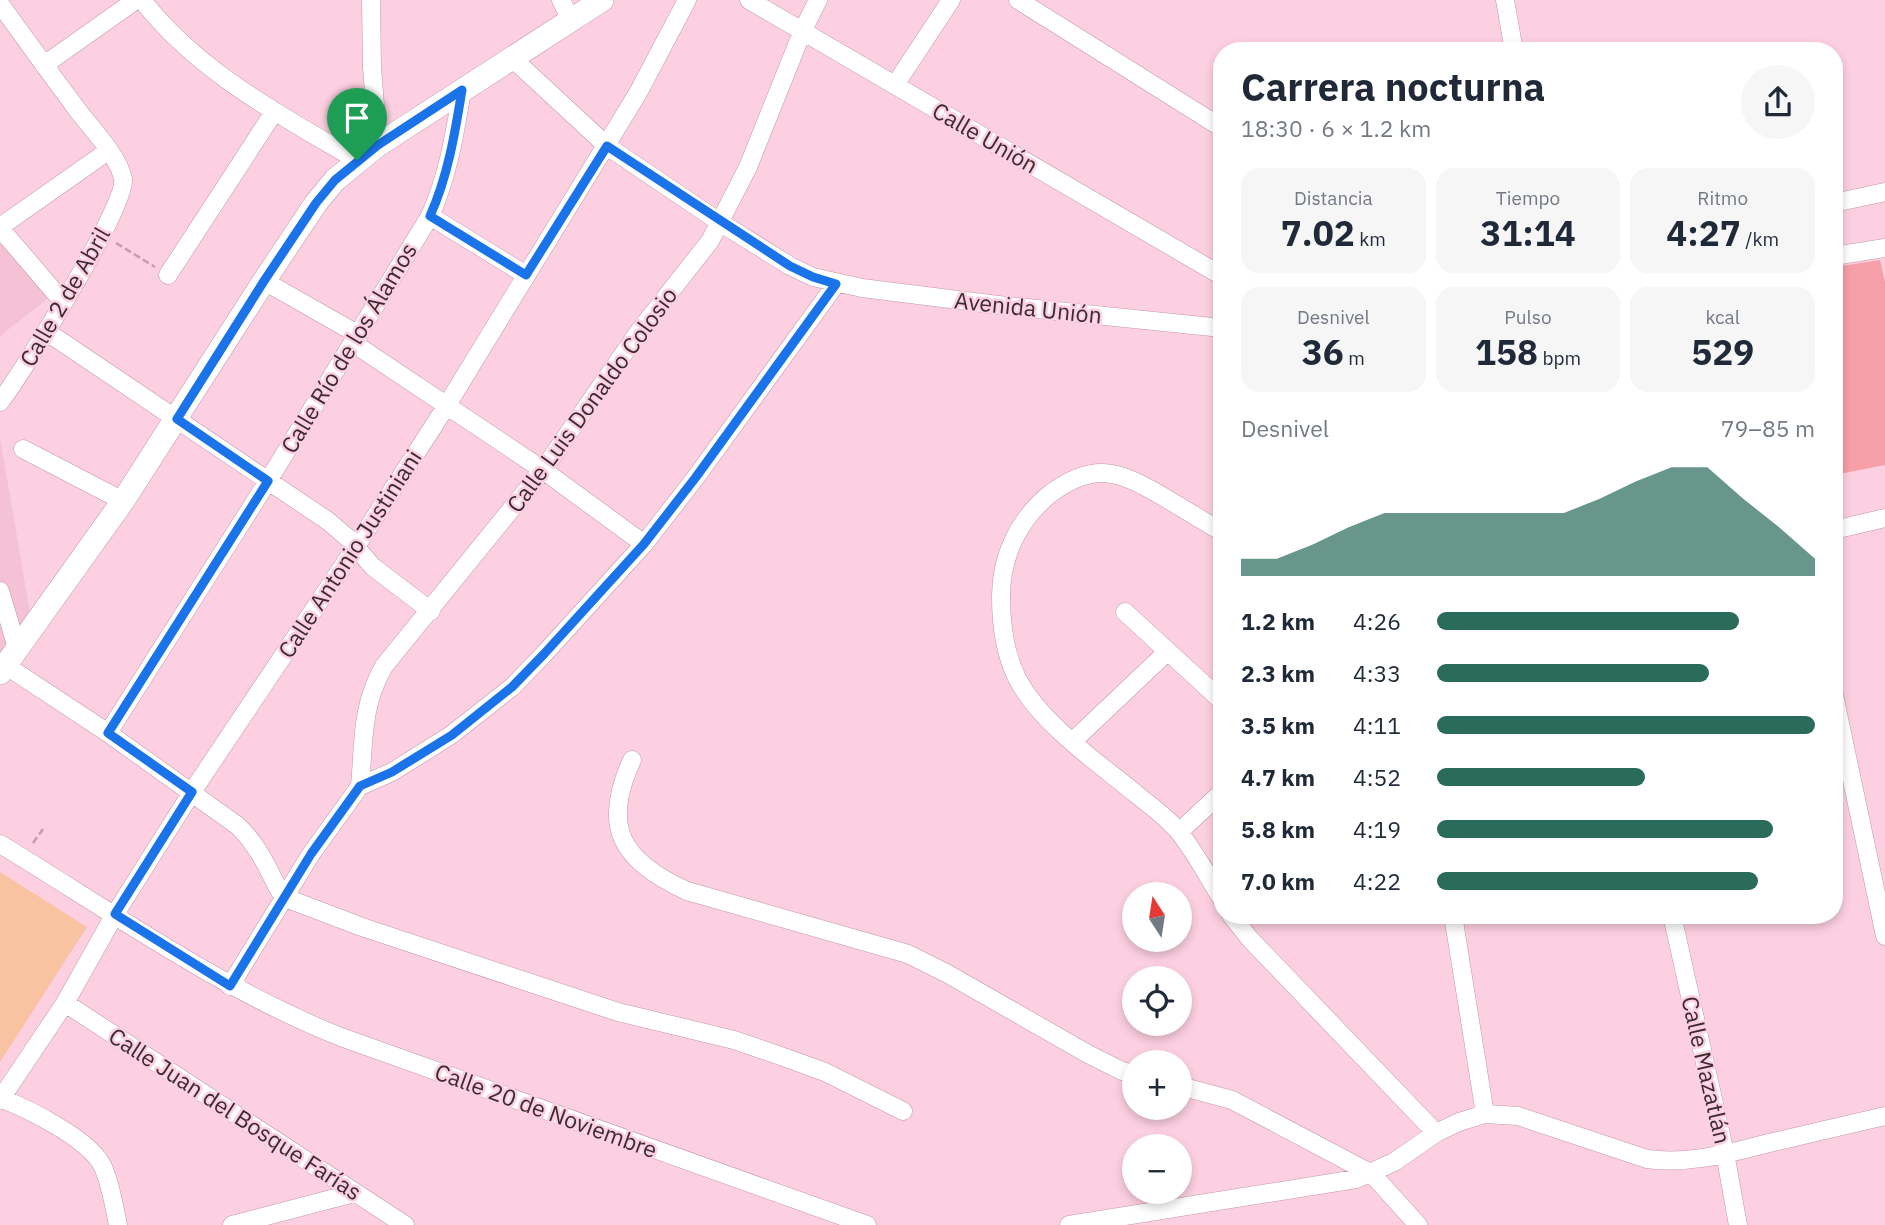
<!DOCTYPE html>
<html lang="es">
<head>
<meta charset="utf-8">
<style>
	:root { --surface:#fff; --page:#f6f6f7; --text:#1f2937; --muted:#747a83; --accent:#2a6b5a }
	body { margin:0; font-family:"IBM Plex Sans",sans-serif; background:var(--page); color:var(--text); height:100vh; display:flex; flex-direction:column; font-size:26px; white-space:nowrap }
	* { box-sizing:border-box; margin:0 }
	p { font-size:23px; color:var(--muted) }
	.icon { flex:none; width:38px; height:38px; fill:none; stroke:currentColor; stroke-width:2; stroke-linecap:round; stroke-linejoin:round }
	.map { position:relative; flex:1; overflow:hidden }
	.sheet { position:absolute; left:1213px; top:42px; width:630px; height:882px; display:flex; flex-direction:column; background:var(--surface); border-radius:28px; box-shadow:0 4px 10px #0003 }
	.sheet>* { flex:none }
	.needle { width:46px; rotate:348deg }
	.fabs { position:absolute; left:1122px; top:882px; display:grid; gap:14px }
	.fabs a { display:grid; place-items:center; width:70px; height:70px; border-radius:50%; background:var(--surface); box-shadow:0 4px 10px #0003; font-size:35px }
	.pin { position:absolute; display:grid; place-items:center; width:60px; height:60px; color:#fff; margin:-72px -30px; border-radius:50% 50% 50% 0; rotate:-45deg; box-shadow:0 0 7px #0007 }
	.pin .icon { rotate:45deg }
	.round { display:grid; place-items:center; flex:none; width:74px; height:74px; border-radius:37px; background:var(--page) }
	.summary { display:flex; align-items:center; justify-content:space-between; height:119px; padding:0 28px }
	h1 { font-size:38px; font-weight:800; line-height:52px }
	.figures { display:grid; grid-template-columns:repeat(3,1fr); gap:10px; height:119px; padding:7px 28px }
	.figures div { display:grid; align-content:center; border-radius:18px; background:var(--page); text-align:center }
	.figures b { font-size:35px; font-weight:800 }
	.figures small { font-size:19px; font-weight:400 }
	.figures p { font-size:19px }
	.chart { height:196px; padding:14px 28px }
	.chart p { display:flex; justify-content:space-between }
	.chart svg { width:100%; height:126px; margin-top:7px; fill:var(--accent); opacity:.7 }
	ul { padding:0 28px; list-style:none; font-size:23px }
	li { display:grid; grid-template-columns:112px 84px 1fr; align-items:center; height:52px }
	li i { height:18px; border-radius:9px; background:var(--accent) }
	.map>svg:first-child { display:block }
	.built { fill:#f4c1d5 }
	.green { fill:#f9c3a2 }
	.building { fill:#f79fa8 }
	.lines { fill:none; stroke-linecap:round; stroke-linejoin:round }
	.minor-casing { stroke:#c197a7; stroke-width:19 }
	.major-casing { stroke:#c197a7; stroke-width:24 }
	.path { stroke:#c29dab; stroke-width:2.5; stroke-dasharray:7 3.5; stroke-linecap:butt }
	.minor { stroke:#fff; stroke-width:18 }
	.major { stroke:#fff; stroke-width:23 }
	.route-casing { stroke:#fff; stroke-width:14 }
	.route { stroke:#1a73e8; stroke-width:9 }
	.labels { text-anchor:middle; stroke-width:5; stroke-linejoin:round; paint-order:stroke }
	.street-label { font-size:23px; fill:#3c2b32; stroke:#fdd0e1 }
</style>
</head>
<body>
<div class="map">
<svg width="1885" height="1225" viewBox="0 0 1885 1225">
	<rect width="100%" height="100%" fill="#fdd0e1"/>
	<path class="built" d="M0 216 60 289 0 336Z
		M0 437 31 619 0 658Z"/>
	<path class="green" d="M0 872 87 927 0 1062Z"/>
	<path class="building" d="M1880 260 1885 282V465L1834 475V267Z"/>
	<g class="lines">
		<defs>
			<path id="minor" d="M142 0C198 72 280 115 357 160
				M371 0 372 67 378 145
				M561 0 571 20
				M749 0 1222 276
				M1018 0 1222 128
				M1505 0 1514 51
				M0 4C26 40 52 76 79 112 92 129 119 157 123 179 128 204 21 375 0 402
				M511 57 607 146 721 223 790 266 813 277 862 288 998 305 1222 328
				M44 65 136 0
				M895 85 951 0
				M1834 203 1885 192
				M430 216 526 275
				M0 227 108 151
				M0 228 63 302
				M1834 256 1885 248
				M168 275 274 112
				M264 281 359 335
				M47 332 328 521 349 539 373 567 431 611
				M353 343 543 470 644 544
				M23 449 123 501
				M1834 530 1885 518
				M1222 532C1202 520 1182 508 1162 496 1119 471 1094 461 1050 494 1019 519 1001 556 1001 596 1001 624 1004 652 1017 678 1040 723 1097 762 1135 793 1149 805 1167 817 1179 832 1195 852 1208 877 1222 899
				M0 591 17 648
				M1125 612 1222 701
				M0 666 5 665 108 733 238 826C262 850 267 869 283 897L362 927 618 1012 734 1040 775 1054 825 1072 903 1111
				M1834 695 1885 936
				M108 733 268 481 430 216C448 176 455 133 462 90
				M1073 741 1168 651
				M632 760C601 827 621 861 687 891L908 954 948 974 1088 1054 1122 1071 1134 1074
				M360 786C364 742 361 706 384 666L543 470 640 330 710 241 748 167 803 30 818 0
				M1179 832 1222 792
				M0 844C112 912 220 989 341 1037L867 1225
				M1231 915 1250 939 1436 1133
				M1453 915 1485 1114
				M1672 915 1725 1153 1738 1225
				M230 986 311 854 360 786 392 772 451 735 512 687 544 654 644 544 696 477 836 284
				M65 1003 405 1225
				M1180 1086 1232 1100 1372 1174 1418 1225
				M0 1098C28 1109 90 1139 103 1167 111 1185 114 1206 118 1225
				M0 1100 65 1003 115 914 192 792 355 548 447 405 638 93 687 0
				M232 1225 354 1193
				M1069 1225 1356 1179 1394 1162 1436 1133 1459 1122 1485 1114 1518 1116 1647 1159C1689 1165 1729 1153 1769 1143 1808 1134 1846 1125 1885 1116"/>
			<path id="major" d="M0 673 123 501 264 281 316 203 335 180 378 145 602 0"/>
		</defs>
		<use href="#minor" class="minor-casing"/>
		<use href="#major" class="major-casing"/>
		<path class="path" d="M116 243 155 267
			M33 843 43 829"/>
		<use href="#minor" class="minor"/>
		<use href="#major" class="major"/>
	</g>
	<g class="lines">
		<defs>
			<path id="route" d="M462 90C455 133 448 176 430 216L526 275 607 146 790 266 813 277 836 284 696 477 644 544 544 654 512 687 452 735 392 772 360 786 311 854 230 986 115 914 192 792 108 733 268 481 177 419 264 281 316 203 335 180 378 145Z"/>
		</defs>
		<use href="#route" class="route-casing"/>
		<use href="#route" class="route"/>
	</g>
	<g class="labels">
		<g class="street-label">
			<text transform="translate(985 138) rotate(30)" y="8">Calle Unión</text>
			<text transform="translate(65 297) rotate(-60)" y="8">Calle 2 de Abril</text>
			<text transform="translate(1028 308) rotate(6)" y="8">Avenida Unión</text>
			<text transform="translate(349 348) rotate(-59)" y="8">Calle Río de los Álamos</text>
			<text transform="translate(592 400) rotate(-54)" y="8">Calle Luis Donaldo Colosio</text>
			<text transform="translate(350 554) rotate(-57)" y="8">Calle Antonio Justiniani</text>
			<text transform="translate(1706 1070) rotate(77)" y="8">Calle Mazatlán</text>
			<text transform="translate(546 1111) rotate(20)" y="8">Calle 20 de Noviembre</text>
			<text transform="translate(235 1114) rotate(33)" y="8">Calle Juan del Bosque Farías</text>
		</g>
	</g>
</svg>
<div class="fabs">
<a><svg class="needle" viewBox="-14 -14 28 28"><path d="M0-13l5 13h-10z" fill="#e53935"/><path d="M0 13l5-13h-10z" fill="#747a83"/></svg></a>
<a><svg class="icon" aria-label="locate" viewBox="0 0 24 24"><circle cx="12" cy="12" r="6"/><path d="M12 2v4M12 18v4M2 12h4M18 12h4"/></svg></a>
<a>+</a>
<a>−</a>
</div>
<div class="pin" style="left:357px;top:160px;background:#1e9e55"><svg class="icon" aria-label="arrive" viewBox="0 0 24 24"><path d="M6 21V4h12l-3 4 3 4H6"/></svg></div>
<section class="sheet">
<div class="summary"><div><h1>Carrera nocturna</h1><p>18:30 · 6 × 1.2 km</p></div><a class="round"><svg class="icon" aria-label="share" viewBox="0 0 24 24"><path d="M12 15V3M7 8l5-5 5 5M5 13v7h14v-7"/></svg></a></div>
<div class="figures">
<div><p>Distancia</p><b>7.02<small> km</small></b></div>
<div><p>Tiempo</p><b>31:14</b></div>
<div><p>Ritmo</p><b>4:27<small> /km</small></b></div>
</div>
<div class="figures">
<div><p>Desnivel</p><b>36<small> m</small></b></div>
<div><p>Pulso</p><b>158<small> bpm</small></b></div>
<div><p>kcal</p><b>529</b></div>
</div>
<div class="chart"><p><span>Desnivel</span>79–85 m</p>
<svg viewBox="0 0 160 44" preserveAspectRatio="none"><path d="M0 44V38L10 38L20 33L30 27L40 22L50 22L60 22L70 22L80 22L90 22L100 17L110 11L120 6L130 6L140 17L150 27L160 38V44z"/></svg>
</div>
<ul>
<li><b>1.2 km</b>4:26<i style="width:80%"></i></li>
<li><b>2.3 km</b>4:33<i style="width:72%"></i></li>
<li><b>3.5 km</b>4:11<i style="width:100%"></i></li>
<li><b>4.7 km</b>4:52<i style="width:55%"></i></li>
<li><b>5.8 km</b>4:19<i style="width:89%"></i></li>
<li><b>7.0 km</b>4:22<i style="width:85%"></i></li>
</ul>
</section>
</div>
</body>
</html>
